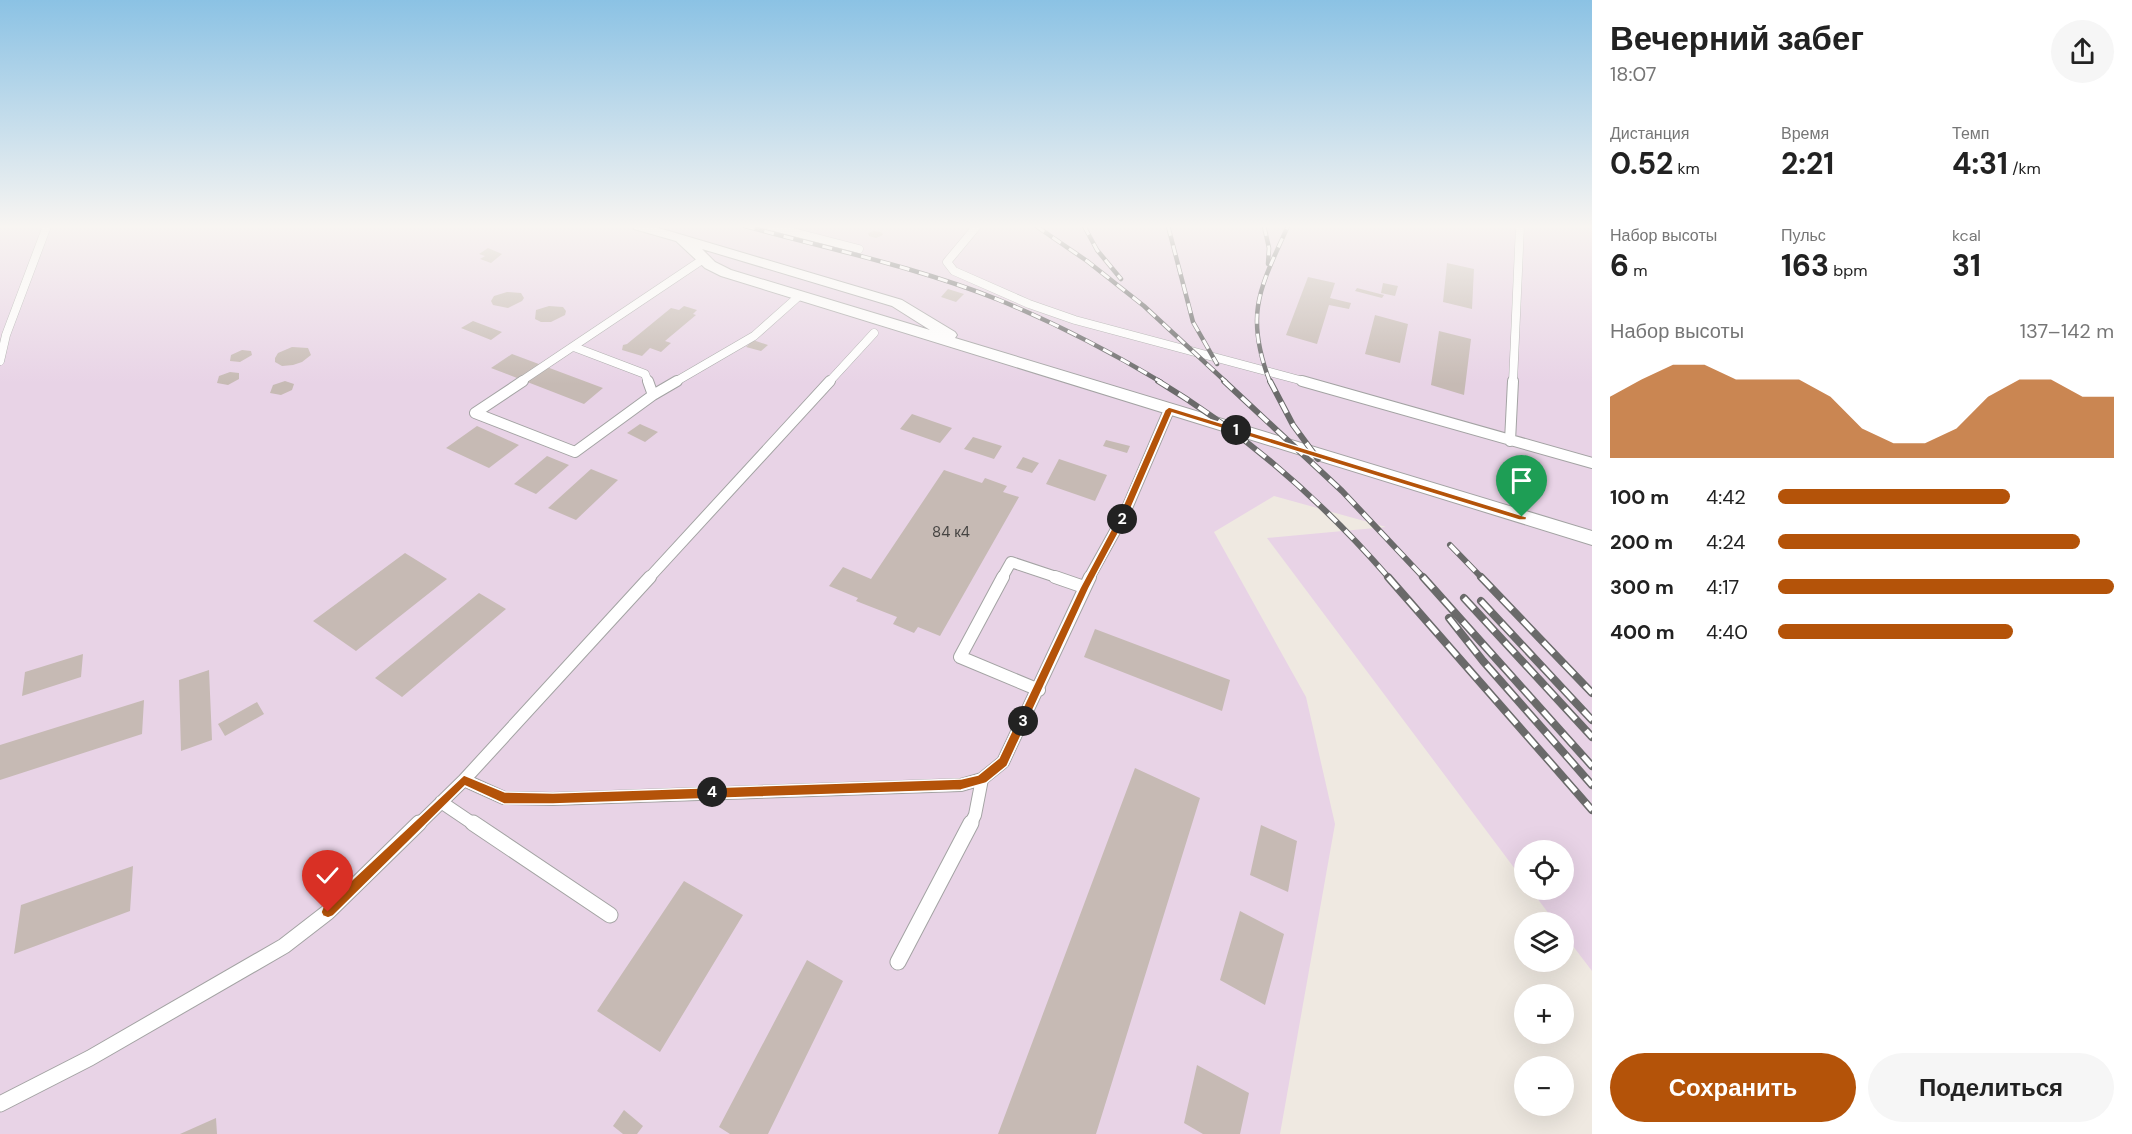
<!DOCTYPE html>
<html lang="ru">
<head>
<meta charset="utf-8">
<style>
	:root { --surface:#fff; --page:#f6f6f6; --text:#222; --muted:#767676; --accent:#b45309 }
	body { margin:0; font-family:"DM Sans",sans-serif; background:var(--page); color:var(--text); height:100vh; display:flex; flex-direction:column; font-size:22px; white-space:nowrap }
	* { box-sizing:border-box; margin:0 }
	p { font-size:20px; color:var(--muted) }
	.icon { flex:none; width:33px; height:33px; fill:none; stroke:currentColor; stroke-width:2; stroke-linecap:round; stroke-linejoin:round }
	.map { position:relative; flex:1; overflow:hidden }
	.sheet { display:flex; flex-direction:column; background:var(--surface); width:540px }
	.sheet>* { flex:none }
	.fabs { position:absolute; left:1514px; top:840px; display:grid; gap:12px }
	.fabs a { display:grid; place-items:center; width:60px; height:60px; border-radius:50%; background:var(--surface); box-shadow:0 6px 24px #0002; font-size:30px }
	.pin { position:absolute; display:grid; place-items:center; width:51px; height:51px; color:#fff; margin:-62px -26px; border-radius:50% 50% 50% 0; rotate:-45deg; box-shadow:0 0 6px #0007 }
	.pin .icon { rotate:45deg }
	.km { position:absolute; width:30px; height:30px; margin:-15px; border-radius:50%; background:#222; color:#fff; font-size:16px; line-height:30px; text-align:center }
	.round { display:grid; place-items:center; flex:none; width:63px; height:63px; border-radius:32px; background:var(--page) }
	.summary { display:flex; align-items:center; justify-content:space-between; height:102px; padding:0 18px }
	h1 { font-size:33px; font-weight:700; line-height:45px }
	.metrics { display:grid; grid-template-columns:repeat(3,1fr); gap:9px; height:102px; padding:6px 18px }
	.metrics div { display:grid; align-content:center }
	.metrics b { font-size:30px; font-weight:700 }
	.metrics small { font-size:16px; font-weight:400 }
	.metrics p { font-size:16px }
	.chart { height:168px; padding:12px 18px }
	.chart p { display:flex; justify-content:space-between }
	.chart svg { width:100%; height:108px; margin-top:6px; fill:var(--accent); opacity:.7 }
	.primary-button { display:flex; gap:12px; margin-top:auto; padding:12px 18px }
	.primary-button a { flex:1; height:69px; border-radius:36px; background:var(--accent); color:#fff; font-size:24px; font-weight:700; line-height:69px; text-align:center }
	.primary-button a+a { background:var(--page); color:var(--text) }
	ul { padding:0 18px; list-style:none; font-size:20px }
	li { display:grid; grid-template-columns:96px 72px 1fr; align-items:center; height:45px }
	li i { height:15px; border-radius:8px; background:var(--accent) }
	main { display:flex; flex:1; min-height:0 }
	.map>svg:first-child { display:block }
	.industrial { fill:#e8d3e6 }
	.building { fill:#c6bab4 }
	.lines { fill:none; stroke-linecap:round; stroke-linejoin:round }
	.lane-far3-casing { stroke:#a3a3a3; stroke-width:9 }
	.lane-far2-casing { stroke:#a3a3a3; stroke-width:12 }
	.lane-far1-casing { stroke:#a3a3a3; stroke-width:14 }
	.lane-casing { stroke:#a3a3a3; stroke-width:17 }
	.street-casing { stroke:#a3a3a3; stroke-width:2 }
	.lane-far3 { stroke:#fff; stroke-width:8 }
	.lane-far2 { stroke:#fff; stroke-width:10 }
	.lane-far1 { stroke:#fff; stroke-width:12 }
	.lane { stroke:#fff; stroke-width:15 }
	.street { fill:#fff; fill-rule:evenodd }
	.rail-far2-casing { stroke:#6a6a6a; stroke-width:4.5 }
	.rail-far1-casing { stroke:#6a6a6a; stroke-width:6 }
	.rail-casing { stroke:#6a6a6a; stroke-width:8 }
	.rail-far2 { stroke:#fff; stroke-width:3; stroke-dasharray:10; stroke-linecap:butt }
	.rail-far1 { stroke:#fff; stroke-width:4; stroke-dasharray:12; stroke-linecap:butt }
	.rail { stroke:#fff; stroke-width:5; stroke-dasharray:15; stroke-linecap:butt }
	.route { fill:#b45309; stroke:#fff; stroke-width:1.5 }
	.labels { text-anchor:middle; stroke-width:5; stroke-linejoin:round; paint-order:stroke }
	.number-label { font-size:15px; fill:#464442 }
</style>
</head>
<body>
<main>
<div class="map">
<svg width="1592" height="1134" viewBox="0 0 1592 1134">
	<rect width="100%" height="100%" fill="#efe9e1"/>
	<path class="industrial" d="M0 226H1592V971L1563 933V922H1555L1531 890H1563V850H1524V881L1267 538 1386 527 1274 496 1214 532 1306 697 1335 824 1280 1134H0Z"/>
	<path class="building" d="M874 231 881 232 883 235 876 238 869 236 868 233Z
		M488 248 502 254 491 263 480 259 485 256 479 254Z
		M1447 263 1474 269 1472 309 1443 302Z
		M1308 277 1335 283 1330 298 1351 303 1349 309 1329 305 1317 344 1286 335Z
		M1383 283 1398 286 1395 296 1381 293Z
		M1357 288 1384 295 1382 298 1355 291Z
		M948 289 964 294 956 302 941 297Z
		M507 292 521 293 524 298 522 301 508 308 493 305 491 301 494 296Z
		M549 306 563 307 566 311 565 315 551 322H541L535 319 536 310Z
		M684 306 697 310 693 314 696 315 665 341 671 343 661 352 650 348 642 356 622 350 623 345 627 344 671 308 679 310Z
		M1375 315 1408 324 1400 363 1365 354Z
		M473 321 502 332 491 340 461 328Z
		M1439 331 1471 339 1464 395 1431 385Z
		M753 340 768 345 761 351 746 347Z
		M292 347 308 348 311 355 302 362 293 365 282 366 275 362V358L278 353Z
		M242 350 251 351 252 355 240 362 230 361 231 355Z
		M512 354 603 388 584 404 491 368Z
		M230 372 239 373V379L228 385 217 383 219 376Z
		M285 381 294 384 292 390 281 395 270 393 273 385Z
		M912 414 952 428 940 443 900 429Z
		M640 424 658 432 645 442 627 433Z
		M477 426 519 445 489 468 446 448Z
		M973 437 1002 446 994 459 964 449Z
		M1106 440 1130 446 1127 453 1103 446Z
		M547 456 569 465 536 494 514 484Z
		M1023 457 1039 463 1032 473 1016 468Z
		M1059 459 1107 475 1095 501 1046 484Z
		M591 469 618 480 576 520 548 508Z
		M944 470 982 483 985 478 1007 486 1003 492 1019 497 940 636 918 627 914 633 893 624 897 617 856 601 858 598 829 586 843 567 871 579Z
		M405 553 447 579 356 651 313 621Z
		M479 593 506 609 402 697 375 678Z
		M1095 629 1230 680 1222 711 1084 657Z
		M83 654 81 677 22 696 25 672Z
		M209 670 212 740 181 751 179 680Z
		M144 700 142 734 0 780V745Z
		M257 702 264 714 225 736 218 724Z
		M1135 768 1200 798 1096 1134H998Z
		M1261 825 1297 841 1288 892 1250 875Z
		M133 866 130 911 14 954 21 905Z
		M684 881 743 915 660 1052 597 1011Z
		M1240 911 1284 934 1265 1005 1220 980Z
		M807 960 843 981 768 1134H730L719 1127Z
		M1197 1065 1249 1093 1240 1134H1203L1184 1123Z
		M624 1110 643 1126 637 1134H623L613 1126Z
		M216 1118 217 1134H180Z"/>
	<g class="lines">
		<defs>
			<path id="lane-far3" d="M770 226 859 249
				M977 226 947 262 954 271 1029 304 1075 320 1307 382
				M574 347 645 374 648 382
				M0 361 6 335 47 226
				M520 382 702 260
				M675 382 754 336 799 296
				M829 382 874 333
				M1513 382 1520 226"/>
			<path id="lane-far2" d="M523 381 475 413 575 452 653 395 648 381
				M1302 381 1592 463
				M653 395 677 381
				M1510 441 1513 381
				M649 578 830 381
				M1002 578 1011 562 1059 578
				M1089 578 1124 515 1169 410"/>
			<path id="lane-far1" d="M1003 577 960 657 1039 690
				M1055 577 1084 587
				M464 780 504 798 553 799 961 785 982 779 1003 762 1090 577
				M441 802 475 825
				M418 825 464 780 650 577
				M970 825 975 815 982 779"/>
			<path id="lane" d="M473 823 610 915
				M898 962 971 823
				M0 1104 90 1058 284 946 328 912 419 823"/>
			<path id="street" d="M633 226H652L902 300 955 332 957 335 955 338 1592 531V545L721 276 705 268 676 241 634 229ZM702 249 892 306 930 330 731 270 715 262Z"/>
		</defs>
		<use href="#lane-far3" class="lane-far3-casing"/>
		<use href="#lane-far2" class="lane-far2-casing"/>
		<use href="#lane-far1" class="lane-far1-casing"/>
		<use href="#lane" class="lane-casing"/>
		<use href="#street" class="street-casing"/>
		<use href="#lane-far3" class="lane-far3"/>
		<use href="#lane-far2" class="lane-far2"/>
		<use href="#lane-far1" class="lane-far1"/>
		<use href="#lane" class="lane"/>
		<use href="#street" class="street"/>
		<defs>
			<path id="rail-far2" d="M745 226C829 249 917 267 999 300 1055 323 1109 351 1161 382
				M1036 226 1087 261 1144 306 1226 382
				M1084 226 1097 250 1121 279
				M1168 226 1193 322 1217 364
				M1264 226 1269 248 1268 264
				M1270 382C1244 314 1260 288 1288 226"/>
			<path id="rail-far1" d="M1158 381C1246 434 1322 501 1389 578
				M1224 381 1342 491 1424 578
				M1270 381 1293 425 1318 459
				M1450 545 1482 578"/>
			<path id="rail" d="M1388 577 1592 810
				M1423 577 1592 766
				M1481 577 1592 693
				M1464 598 1592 737
				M1481 601 1592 720
				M1449 618 1483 661 1592 785"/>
		</defs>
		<use href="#rail-far2" class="rail-far2-casing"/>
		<use href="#rail-far1" class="rail-far1-casing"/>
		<use href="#rail" class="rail-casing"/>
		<use href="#rail-far2" class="rail-far2"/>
		<use href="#rail-far1" class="rail-far1"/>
		<use href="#rail" class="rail"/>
	</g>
	<linearGradient id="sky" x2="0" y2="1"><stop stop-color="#8bc2e4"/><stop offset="0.59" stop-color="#f8f5f2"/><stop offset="1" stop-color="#f8f5f2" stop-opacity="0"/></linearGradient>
	<rect width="1592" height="384" fill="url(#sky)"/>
	<path class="route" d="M1169 407 1527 517 1526 520H1519L1172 413 1128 515 1089 588 1007 766 986 783 961 790 553 804H504L465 786 333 916 328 918 323 916 321 912 323 907 464 775 505 792 553 793 961 779 978 775 999 758 1080 588 1119 515 1165 410Z"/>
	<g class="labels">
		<g class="number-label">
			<text x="951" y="537">84 к4</text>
		</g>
	</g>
</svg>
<div class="fabs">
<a><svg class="icon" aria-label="locate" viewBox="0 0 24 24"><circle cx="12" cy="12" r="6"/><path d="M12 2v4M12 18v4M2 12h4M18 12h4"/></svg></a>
<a><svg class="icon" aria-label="layers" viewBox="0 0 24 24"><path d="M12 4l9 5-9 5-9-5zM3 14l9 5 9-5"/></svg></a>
<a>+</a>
<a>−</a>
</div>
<div class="pin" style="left:1522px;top:517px;background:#1e9e55"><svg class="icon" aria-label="arrive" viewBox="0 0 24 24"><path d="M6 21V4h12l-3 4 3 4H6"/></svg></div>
<div class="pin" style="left:328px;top:912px;background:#d93025"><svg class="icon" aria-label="check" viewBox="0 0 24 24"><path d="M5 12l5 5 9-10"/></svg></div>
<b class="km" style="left:1236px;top:430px">1</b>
<b class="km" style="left:1122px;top:519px">2</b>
<b class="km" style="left:1023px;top:721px">3</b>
<b class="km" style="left:712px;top:792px">4</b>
</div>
<section class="sheet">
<div class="summary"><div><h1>Вечерний забег</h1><p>18:07</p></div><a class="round"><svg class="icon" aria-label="share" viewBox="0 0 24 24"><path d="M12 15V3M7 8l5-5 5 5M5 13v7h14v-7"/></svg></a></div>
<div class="metrics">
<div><p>Дистанция</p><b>0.52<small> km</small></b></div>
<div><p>Время</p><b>2:21</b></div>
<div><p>Темп</p><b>4:31<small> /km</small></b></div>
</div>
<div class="metrics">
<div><p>Набор высоты</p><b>6<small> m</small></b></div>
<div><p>Пульс</p><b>163<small> bpm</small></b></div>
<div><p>kcal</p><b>31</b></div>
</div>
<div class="chart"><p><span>Набор высоты</span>137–142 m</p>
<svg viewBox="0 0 160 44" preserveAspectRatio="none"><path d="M0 44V19L10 12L20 6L30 6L40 12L50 12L60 12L70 19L80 32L90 38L100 38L110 32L120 19L130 12L140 12L150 19L160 19V44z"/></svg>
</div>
<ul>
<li><b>100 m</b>4:42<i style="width:69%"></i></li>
<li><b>200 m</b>4:24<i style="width:90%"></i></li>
<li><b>300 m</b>4:17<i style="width:100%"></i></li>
<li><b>400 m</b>4:40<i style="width:70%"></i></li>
</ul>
<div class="primary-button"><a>Сохранить</a><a>Поделиться</a></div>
</section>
</main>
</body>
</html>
